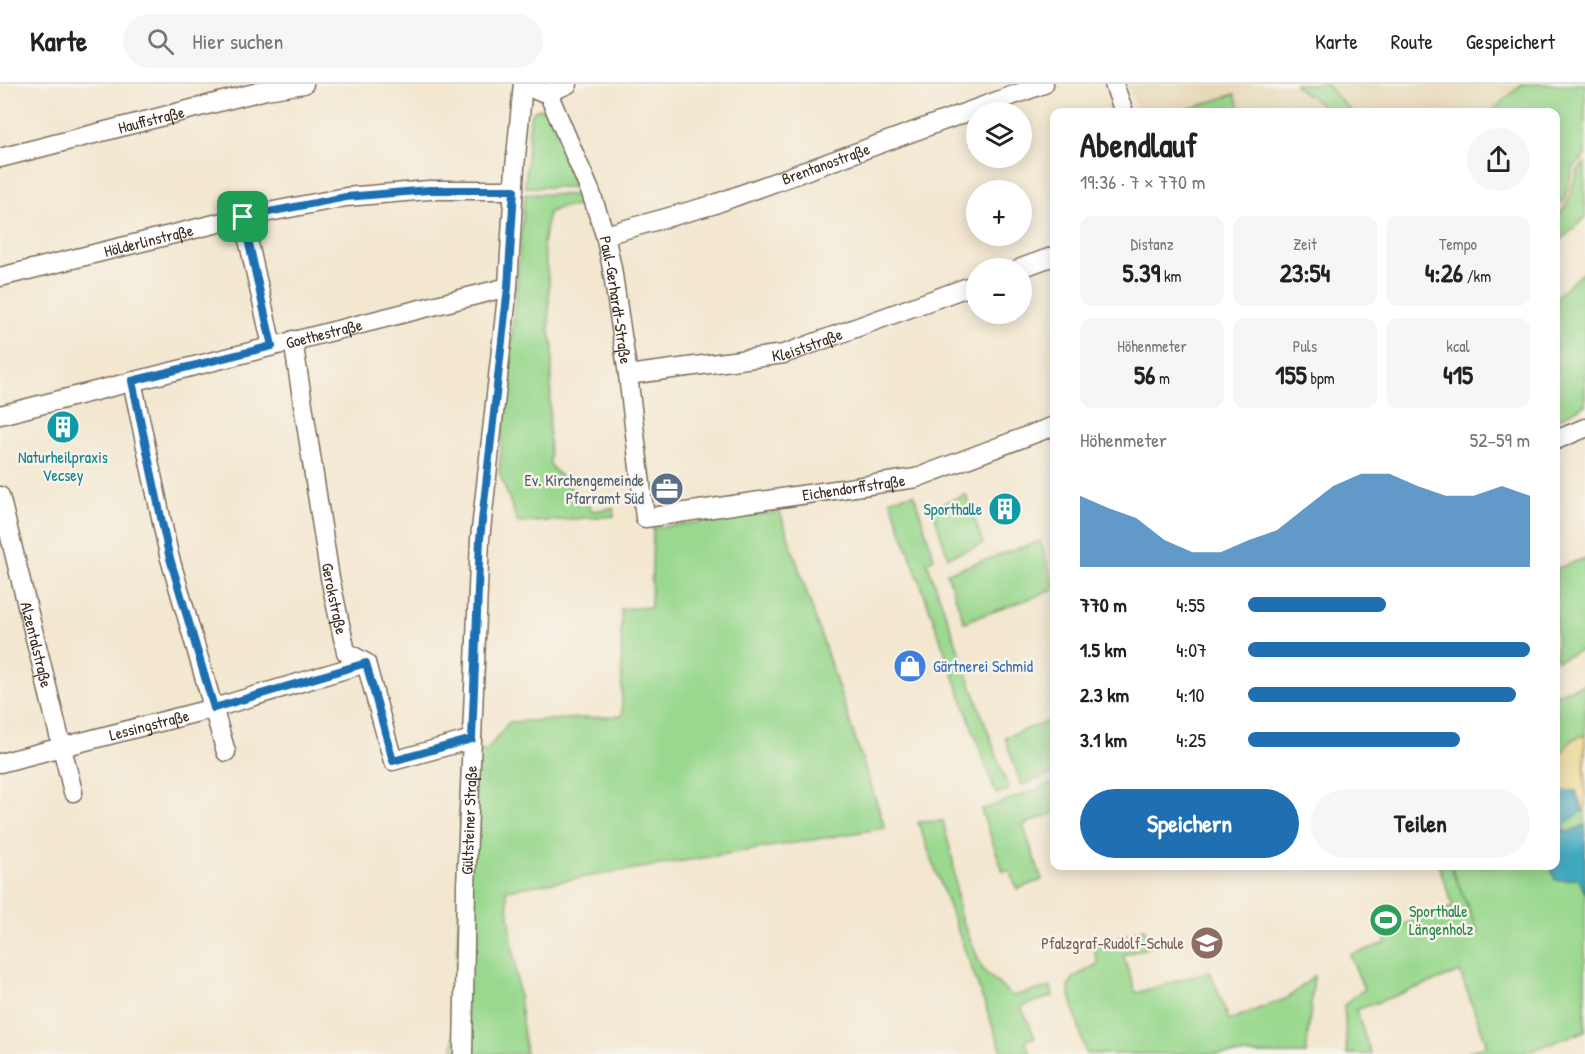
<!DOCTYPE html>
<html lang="de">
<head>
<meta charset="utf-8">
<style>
	:root { --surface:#fff; --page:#f6f6f6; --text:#222; --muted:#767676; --line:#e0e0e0; --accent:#1f6fb2 }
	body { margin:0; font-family:"Patrick Hand",sans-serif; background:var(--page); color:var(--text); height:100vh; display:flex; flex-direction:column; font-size:22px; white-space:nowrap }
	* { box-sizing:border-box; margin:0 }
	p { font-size:20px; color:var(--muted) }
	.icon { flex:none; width:33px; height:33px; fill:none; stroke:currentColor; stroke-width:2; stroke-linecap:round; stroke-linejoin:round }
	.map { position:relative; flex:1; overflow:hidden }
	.panel { position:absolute; left:1050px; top:24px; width:510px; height:762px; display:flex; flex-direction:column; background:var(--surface); border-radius:12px; box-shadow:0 3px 15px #0003 }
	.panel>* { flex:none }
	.controls { position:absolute; left:966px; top:18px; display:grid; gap:12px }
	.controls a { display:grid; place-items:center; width:66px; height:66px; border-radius:50%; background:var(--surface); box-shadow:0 3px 15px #0003; font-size:30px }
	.pin { position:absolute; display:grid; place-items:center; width:51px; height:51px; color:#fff; margin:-26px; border-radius:12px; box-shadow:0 3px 9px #0006 }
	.round { display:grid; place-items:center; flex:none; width:63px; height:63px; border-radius:32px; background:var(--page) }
	.headline { display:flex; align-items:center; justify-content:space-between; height:102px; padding:0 30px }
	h1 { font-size:33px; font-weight:700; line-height:45px }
	.metrics { display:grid; grid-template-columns:repeat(3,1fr); gap:9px; height:102px; padding:6px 30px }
	.metrics div { display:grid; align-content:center; border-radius:12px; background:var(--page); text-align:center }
	.metrics b { font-size:26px; font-weight:700 }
	.metrics small { font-size:16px; font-weight:400 }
	.metrics p { font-size:16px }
	.chart { height:168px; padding:12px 30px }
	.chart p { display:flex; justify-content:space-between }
	.chart svg { width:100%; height:108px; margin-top:6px; fill:var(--accent); opacity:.7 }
	.action { display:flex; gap:12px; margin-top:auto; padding:12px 30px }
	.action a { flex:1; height:69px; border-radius:36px; background:var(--accent); color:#fff; font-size:24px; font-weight:700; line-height:69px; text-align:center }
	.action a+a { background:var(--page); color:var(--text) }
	ul { padding:0 30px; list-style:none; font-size:20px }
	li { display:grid; grid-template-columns:96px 72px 1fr; align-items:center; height:45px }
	li i { height:15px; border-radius:8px; background:var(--accent) }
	header { display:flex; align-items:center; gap:36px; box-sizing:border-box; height:84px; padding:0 30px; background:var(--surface); border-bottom:2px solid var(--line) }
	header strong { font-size:28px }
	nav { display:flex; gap:33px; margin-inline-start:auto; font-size:21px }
	.search { width:420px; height:54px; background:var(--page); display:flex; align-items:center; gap:15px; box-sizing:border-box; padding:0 21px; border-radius:33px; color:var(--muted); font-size:22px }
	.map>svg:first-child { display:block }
	.built { fill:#e7daba }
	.green { fill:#99d88e; stroke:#6a8156; stroke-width:1.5 }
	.sand { fill:#eeda9e; stroke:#94825e; stroke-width:1.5 }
	.water { fill:#40a9c0; stroke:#3e6a6f; stroke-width:1.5 }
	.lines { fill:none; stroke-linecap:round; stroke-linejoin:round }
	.minor-casing { stroke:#7b6c5c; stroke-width:21 }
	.minor { stroke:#fff; stroke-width:18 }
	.route-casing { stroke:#fff; stroke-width:12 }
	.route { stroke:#1f6fb2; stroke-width:8 }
	.labels { text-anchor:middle; stroke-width:5; stroke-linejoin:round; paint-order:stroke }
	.street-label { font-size:16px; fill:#3b2a1e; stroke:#f7f3e8 }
	.culture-label { font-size:16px; fill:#0d838f; stroke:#f7f3e8 }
	.service-label { font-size:16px; fill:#4e5e75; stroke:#f7f3e8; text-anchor:end }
	.shop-label { font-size:16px; fill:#366cbe; stroke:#f7f3e8; text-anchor:start }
	.leisure-label { font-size:16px; fill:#27864d; stroke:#f7f3e8; text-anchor:start }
	.education-label { font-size:16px; fill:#785e54; stroke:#f7f3e8; text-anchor:end }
</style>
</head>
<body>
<header>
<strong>Karte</strong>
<div class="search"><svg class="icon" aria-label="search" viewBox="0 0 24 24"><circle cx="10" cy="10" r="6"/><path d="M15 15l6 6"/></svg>Hier suchen</div>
<nav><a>Karte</a><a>Route</a><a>Gespeichert</a></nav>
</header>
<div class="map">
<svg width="1585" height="970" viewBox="0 0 1585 970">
	<rect width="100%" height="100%" fill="#f7f3e8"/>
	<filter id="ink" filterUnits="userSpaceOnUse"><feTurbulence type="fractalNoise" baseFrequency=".0167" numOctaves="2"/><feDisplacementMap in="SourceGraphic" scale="12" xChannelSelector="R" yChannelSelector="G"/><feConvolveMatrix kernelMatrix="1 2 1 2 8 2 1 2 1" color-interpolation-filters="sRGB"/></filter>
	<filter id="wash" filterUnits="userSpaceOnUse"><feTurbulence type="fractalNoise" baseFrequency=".008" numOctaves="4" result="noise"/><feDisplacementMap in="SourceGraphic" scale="24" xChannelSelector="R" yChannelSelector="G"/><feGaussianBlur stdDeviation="1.35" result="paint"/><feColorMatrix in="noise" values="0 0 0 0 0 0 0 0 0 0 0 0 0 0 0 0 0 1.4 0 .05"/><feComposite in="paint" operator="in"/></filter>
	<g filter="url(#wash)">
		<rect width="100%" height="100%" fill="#f3e7d0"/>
		<path class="built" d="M1127 0H1585V79L1578 87 1566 123 1556 133V28H1138Z"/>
		<path class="green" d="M1295 0H1325L1352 28H1328L1309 11H1305Z
			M1522 0H1585V72L1573 84 1563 119 1556 111V28H1491Z
			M1235 10 1241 28H1179Z
			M540 25 548 27 580 103H525L530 33 534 27Z
			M1585 79V134L1556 160V133L1566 123 1578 87Z
			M525 110 583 111 588 122 561 123 548 129 543 161 549 199V244L553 262 549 344 550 381 593 427 613 424 614 432 518 439 499 388Z
			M1585 187V321L1556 336V212Z
			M914 410 934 474 927 478 1009 706 996 710 890 415Z
			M966 411 983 460 948 473 932 423Z
			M780 428 885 744 506 806 526 970H453L460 809V673L488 665 509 638 622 632 621 525 651 523 653 444Z
			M1040 457 1054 498V506L964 538 947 489Z
			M1585 474V565L1556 577V485Z
			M1585 600V947L1521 970H1465L1487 961 1460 888 1356 926 1371 970H1347L1344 921 1364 905 1350 871 1386 859 1383 848 1453 823 1439 782H1450L1480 851 1451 782H1556V610Z
			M1054 635V689L1021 701 1005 653Z
			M1054 699V729L1023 741 1042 796 1017 805 1010 787H1003L981 726Z
			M943 737 953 777 959 829 983 886 1012 912 1051 903 1053 912 1021 923 1035 953 1025 957 1031 970H1003L918 738Z
			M1144 844 1150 863 1123 871 1136 909 1210 887 1229 936 1288 914 1314 892 1306 970H1086L1068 903 1074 893 1098 880 1094 863Z"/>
		<path class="sand" d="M1585 651V725L1583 727 1576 707 1556 708V675L1573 655Z"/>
		<path class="water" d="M1576 707 1583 727 1562 742 1566 749 1585 741V810L1579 795 1555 796 1550 782H1556V708Z"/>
	</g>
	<g filter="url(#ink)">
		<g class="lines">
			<defs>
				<g id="minor">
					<path d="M1114 0 1124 28"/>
					<path d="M537 7 548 9 568 0"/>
					<path id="s1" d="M548 9 591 109 605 151 612 184 628 291 645 434 916 394 1054 342"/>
					<path id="s2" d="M0 74 266 6 304 0"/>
					<path d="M243 133 272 262"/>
					<path id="s3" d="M605 151 712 121 1044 0"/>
					<path d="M1021 184 1054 172"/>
					<path id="s4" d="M0 193 243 133 346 113 429 106H514"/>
					<path id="s5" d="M293 256 330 494 346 568 366 579 393 677 472 655"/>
					<path id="s6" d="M628 291 784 270 976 200"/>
					<path d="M132 297 169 471 226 668"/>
					<path id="s7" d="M0 331 508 203"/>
					<path d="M1556 356 1585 344"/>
					<path id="s8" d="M0 412 73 708"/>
					<path id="s9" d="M0 679 214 624 366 579"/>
					<path id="s10" d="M463 970 466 803 480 455 508 203 515 83 523 0"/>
				</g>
			</defs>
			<use href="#minor" class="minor-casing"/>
			<use href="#minor" class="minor"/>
		</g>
	</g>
	<g class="lines" filter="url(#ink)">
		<defs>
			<path id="route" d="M429 106H514L508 203 480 455 472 655 393 677 366 579 214 624 169 471 132 297 272 262 243 133 346 113Z"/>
		</defs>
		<use href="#route" class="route-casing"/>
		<use href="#route" class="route"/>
	</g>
	<defs>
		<symbol id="building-disc" viewBox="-11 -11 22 22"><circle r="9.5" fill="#0f9aa8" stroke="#f7f3e8"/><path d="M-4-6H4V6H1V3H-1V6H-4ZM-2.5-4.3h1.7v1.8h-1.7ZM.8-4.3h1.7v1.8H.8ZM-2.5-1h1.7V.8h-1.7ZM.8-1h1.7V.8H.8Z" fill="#fff"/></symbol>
		<symbol id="office-disc" viewBox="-11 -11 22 22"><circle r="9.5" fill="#5c6f8a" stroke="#f7f3e8"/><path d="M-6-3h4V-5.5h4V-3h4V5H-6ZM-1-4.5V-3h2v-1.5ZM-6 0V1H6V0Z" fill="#fff"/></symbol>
		<symbol id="shop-disc" viewBox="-11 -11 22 22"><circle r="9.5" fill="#3f7fe0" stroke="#f7f3e8"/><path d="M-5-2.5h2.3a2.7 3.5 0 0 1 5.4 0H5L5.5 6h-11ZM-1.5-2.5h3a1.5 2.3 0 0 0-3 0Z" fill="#fff"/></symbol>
		<symbol id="stadium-disc" viewBox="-11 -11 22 22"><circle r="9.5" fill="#2e9e5b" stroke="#f7f3e8"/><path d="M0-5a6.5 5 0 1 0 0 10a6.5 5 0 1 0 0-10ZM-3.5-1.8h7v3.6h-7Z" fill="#fff"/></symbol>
		<symbol id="school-disc" viewBox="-11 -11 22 22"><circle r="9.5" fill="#8d6e63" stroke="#f7f3e8"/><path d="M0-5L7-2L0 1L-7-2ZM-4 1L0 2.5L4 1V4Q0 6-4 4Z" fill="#fff"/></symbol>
	</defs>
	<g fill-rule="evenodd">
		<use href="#building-disc" x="44" y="324" width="38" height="38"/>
		<use href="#office-disc" x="648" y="386" width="38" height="38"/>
		<use href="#building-disc" x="986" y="406" width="38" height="38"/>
		<use href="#shop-disc" x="891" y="563" width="38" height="38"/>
		<use href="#stadium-disc" x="1367" y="817" width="38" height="38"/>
		<use href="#school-disc" x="1188" y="840" width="38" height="38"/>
	</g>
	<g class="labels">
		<g class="street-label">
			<text dy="6" stroke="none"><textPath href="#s2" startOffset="156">Hauffstraße</textPath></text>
			<text dy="6" stroke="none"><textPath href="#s3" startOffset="232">Brentanostraße</textPath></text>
			<text dy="6" stroke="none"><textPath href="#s4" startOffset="153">Hölderlinstraße</textPath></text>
			<text dy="6" stroke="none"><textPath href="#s1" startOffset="219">Paul-Gerhardt-Straße</textPath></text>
			<text dy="6" stroke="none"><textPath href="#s7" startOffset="334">Goethestraße</textPath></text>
			<text dy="6" stroke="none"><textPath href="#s6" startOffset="182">Kleiststraße</textPath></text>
			<text dy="6" stroke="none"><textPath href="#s1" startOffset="650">Eichendorffstraße</textPath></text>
			<text dy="6" stroke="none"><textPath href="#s5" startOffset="262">Gerokstraße</textPath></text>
			<text dy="6" stroke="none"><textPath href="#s8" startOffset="153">Alzentalstraße</textPath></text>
			<text dy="6" stroke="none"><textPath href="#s9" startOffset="154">Lessingstraße</textPath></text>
			<text dy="6" stroke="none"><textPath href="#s10" startOffset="234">Gültsteiner Straße</textPath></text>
		</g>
		<g class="culture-label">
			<text x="63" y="379">Naturheilpraxis<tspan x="63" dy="18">Vecsey</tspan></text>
			<text x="982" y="431" text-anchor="end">Sporthalle</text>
		</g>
		<g class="service-label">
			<text x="644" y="402">Ev. Kirchengemeinde<tspan x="644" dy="18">Pfarramt Süd</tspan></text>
		</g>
		<g class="shop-label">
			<text x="933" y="588">Gärtnerei Schmid</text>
		</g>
		<g class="leisure-label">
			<text x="1409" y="833">Sporthalle<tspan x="1409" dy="18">Längenholz</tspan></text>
		</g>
		<g class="education-label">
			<text x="1184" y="865">Pfalzgraf-Rudolf-Schule</text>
		</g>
	</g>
</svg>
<div class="controls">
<a><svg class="icon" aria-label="layers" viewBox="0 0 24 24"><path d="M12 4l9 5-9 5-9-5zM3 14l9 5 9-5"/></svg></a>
<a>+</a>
<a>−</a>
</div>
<div class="pin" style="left:243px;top:133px;background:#1e9e55"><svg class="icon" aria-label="arrive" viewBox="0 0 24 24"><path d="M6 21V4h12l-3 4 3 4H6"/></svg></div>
<section class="panel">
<div class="headline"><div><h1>Abendlauf</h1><p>19:36 · 7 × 770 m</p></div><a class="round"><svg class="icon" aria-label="share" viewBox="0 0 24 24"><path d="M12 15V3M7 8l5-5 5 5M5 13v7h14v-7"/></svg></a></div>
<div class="metrics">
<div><p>Distanz</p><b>5.39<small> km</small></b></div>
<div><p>Zeit</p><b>23:54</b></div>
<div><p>Tempo</p><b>4:26<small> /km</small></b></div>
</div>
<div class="metrics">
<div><p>Höhenmeter</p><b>56<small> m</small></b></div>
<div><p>Puls</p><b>155<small> bpm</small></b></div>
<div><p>kcal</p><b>415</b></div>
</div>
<div class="chart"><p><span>Höhenmeter</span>52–59 m</p>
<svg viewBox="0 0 160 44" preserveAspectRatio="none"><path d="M0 44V15L10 20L20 24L30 33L40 38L50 38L60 33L70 29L80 20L90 11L100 6L110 6L120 11L130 15L140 15L150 11L160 15V44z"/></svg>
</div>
<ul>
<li><b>770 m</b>4:55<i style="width:49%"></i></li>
<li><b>1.5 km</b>4:07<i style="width:100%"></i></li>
<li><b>2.3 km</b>4:10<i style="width:95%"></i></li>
<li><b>3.1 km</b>4:25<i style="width:75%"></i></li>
</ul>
<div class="action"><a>Speichern</a><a>Teilen</a></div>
</section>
</div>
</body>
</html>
